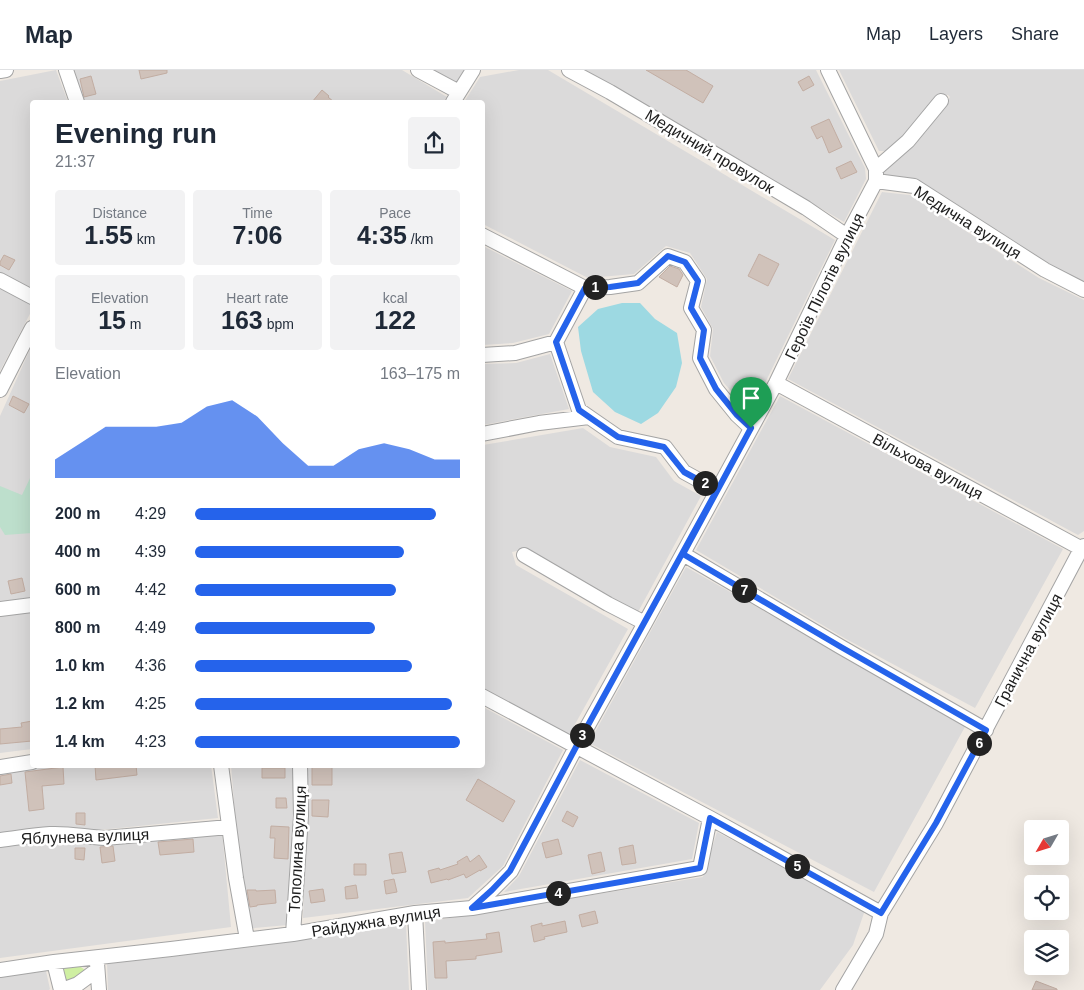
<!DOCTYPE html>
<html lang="en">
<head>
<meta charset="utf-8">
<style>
	:root { --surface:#fff; --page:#f2f2f3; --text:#1f2937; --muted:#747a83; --line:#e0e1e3; --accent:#2563eb }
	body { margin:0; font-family:Helvetica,sans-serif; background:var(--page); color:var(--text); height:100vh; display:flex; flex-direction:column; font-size:19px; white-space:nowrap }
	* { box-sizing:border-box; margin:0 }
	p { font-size:16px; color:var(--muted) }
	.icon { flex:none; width:28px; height:28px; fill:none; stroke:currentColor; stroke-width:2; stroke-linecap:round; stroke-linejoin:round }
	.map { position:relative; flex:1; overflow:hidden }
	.panel { position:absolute; left:30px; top:30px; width:455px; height:668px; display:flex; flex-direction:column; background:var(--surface); border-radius:5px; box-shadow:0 5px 20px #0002 }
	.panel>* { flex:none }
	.needle { width:32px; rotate:231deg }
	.fabs { position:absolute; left:1024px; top:750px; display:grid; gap:10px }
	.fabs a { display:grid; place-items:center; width:45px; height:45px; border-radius:5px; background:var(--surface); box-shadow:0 5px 20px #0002; font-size:25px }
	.pin { position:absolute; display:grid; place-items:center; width:42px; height:42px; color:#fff; margin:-51px -21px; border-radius:50% 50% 50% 0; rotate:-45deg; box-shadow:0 0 5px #0007 }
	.pin .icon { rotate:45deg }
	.km { position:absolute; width:25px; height:25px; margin:-12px; border-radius:50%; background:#222; color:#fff; font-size:14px; line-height:25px; text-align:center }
	.round { display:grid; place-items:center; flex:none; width:52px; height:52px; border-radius:5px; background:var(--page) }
	.headline { display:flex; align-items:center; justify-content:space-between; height:85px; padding:0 25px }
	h1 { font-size:28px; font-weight:700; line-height:38px }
	.figures { display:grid; grid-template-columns:repeat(3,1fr); gap:8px; height:85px; padding:5px 25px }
	.figures div { display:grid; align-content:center; border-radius:5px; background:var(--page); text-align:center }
	.figures b { font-size:25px; font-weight:700 }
	.figures small { font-size:14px; font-weight:400 }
	.figures p { font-size:14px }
	.chart { height:140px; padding:10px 25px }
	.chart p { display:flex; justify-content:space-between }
	.chart svg { width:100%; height:90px; margin-top:5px; fill:var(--accent); opacity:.7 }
	ul { padding:0 25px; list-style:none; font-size:16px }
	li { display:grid; grid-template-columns:80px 60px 1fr; align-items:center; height:38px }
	li i { height:12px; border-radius:6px; background:var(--accent) }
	header { display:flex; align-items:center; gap:30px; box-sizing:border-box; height:70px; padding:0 25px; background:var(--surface); border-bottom:1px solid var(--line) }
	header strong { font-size:24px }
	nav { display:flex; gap:28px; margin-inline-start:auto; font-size:18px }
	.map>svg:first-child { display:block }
	.residential { fill:#dbdada }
	.grass { fill:#cfefa2 }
	.wetland { fill:#bddfcc }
	.water { fill:#9dd9e2 }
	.building { fill:#d0c2ba; stroke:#c2ada2 }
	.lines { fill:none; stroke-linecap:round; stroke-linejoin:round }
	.minor-casing { stroke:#a4a4a4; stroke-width:16 }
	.minor { stroke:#fff; stroke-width:14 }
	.route-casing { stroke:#fff; stroke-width:10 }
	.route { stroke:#2563eb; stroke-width:6 }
	.labels { text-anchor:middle; stroke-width:5; stroke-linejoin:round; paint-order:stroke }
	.street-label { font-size:16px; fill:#1d1d1d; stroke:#fff }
</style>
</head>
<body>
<header>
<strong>Map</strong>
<nav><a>Map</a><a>Layers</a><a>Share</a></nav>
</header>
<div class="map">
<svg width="1084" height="920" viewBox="0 0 1084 920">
	<rect width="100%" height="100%" fill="#efe9e2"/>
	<path class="residential" d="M56 0 68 32H32V219L0 202V11Z
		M71 0H402L447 27 443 32H300L298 30 286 31 287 32H81Z
		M423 0H464L454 17Z
		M519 0H548L835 170 767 309 749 342 724 313 710 286 713 259 701 237 707 209 690 183 666 176 634 204 588 208 483 154 482 32H464L480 7Z
		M585 0H816L865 98 866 109 844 152Z
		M839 0H1084V213L1046 194 915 111 881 108 882 102 922 64 934 50 950 27 948 25 938 24 917 54 886 81H879Z
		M882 122 910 125 1039 208 1084 230V461L1078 465 788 309Z
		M483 176 572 221 549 264 513 273 483 275Z
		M0 218 32 235V240L0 301Z
		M32 275V534L0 536V346Z
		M550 284 569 339 483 355V294L516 293Z
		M780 326 1063 479 975 638 846 569 696 480Z
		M583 358 610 377 656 387 674 411 701 426 638 542 526 479 512 482 516 495 628 559 569 665 483 618V375Z
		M686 497 966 655 874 822 589 673Z
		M32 538V679L0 683V542Z
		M483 637 563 680 503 796 468 828 303 848 306 746 305 695H482Z
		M580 690 699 753 692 789 504 822 519 806Z
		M32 695H211L218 748 90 761 0 766V698Z
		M231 695H294L295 746 288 855 244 859Z
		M222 761 231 857 0 888V776L57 769Z
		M717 762 865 840 853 875 820 920H428L425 852 703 807Z
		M406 854 409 920H108L107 893Z
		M46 901 50 919 49 920H0V907Z"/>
	<path class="grass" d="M78 895 85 900 83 907 78 912 65 911 61 901 66 897Z"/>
	<path class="wetland" d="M32 404V463L5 465 0 457V416L22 425Z"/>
	<path class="water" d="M622 233H640L655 249 677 263 682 293 676 317 658 343 641 354 615 342 593 322 581 281 578 257 598 239Z"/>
	<path class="building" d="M139 0H167V3L141 9Z
		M646 0H686L713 16 703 33Z
		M91 6 96 24 84 27 80 9Z
		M809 6 814 15 803 21 798 12Z
		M322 20 329 26 328 27 334 32H312Z
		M829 49 842 77 829 83 822 66 817 69 811 57Z
		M851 91 857 102 841 109 836 98Z
		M759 184 779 194 768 216 748 206Z
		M4 185 15 190 9 200 0 195V192Z
		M670 196 679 199 683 205 677 217 659 207Z
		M13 326 29 334 24 343 9 335Z
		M22 508 25 521 11 524 8 511Z
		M32 651V671L0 674V659L22 657 21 653Z
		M95 695H136L137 705 96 710Z
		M63 697 64 714 42 716 44 739 29 741 25 702Z
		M312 697H332V715H312Z
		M262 698H285V708H262Z
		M11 704 12 713 0 715V706Z
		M478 709 515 731 503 752 466 730Z
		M276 728H286L287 738H276Z
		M312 730H329L328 747 312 746Z
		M567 741 578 747 573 757 562 751Z
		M76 743H85V755L76 754Z
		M271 756 289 757 288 789 274 788 275 768H270Z
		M193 769 194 782 160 785 158 772Z
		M558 769 562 784 546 788 542 773Z
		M633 775 636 793 622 795 619 778Z
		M113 776 115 791 102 793 100 777Z
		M75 778H85L84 790 75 789Z
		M402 782 406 802 392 804 389 784Z
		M601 782 605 801 592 804 588 785Z
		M479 785 487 797 480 801V800L466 808 464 804 448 810 447 809 431 813 428 801 439 798 440 800 458 794 457 792 467 786 470 792Z
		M354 794H366V805H354Z
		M394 809 397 822 386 824 384 811Z
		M356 815 358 828 346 829 345 817Z
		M323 819 325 831 311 833 309 821Z
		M247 820H256V821L275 820 276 833 257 835V836L250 837Z
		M595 841 598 853 582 857 579 845Z
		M565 851 567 862 544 867 545 869 534 872 531 856 542 853V856Z
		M499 862 502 882 476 886V889L446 891 447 908H435L433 872 445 871V873L487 869 486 864Z
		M1036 911 1057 919V920H1032Z"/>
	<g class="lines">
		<defs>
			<path id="minor" d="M66 0 77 32
				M418 0 459 22
				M569 0 610 22 806 138 847 166
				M0 1 6 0
				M453 32 473 0
				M876 99 908 71 941 31
				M876 111 914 116 1045 200 1084 220
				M482 165 585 218 610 217 638 213 668 186 685 192 698 211 691 238 704 260 700 288 716 319 737 345 751 358
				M0 210 32 227
				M585 218 556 272 579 340 618 367 665 377 684 402 717 420
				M482 285 515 283 556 272
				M776 313 1084 480
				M0 320 22 277 32 258
				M482 364 539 353 589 347
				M683 484 841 577 986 660
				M524 485 608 534 645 553
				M0 539 32 535
				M482 626 710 748 881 843
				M221 695 236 808 247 869
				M0 697 32 692
				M0 770C17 768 34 765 50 764 69 763 86 767 105 768L229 757
				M472 838 492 820 511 801 576 677 645 553 776 313 847 166 876 111V99L828 0
				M415 843 419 920
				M293 864 301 746 300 695
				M54 892 61 920
				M97 893 99 920
				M0 900 54 892 171 879 293 864 415 843 472 838 700 798 710 748
				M62 920 78 914 97 900
				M843 920 876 864 881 843 936 753 1081 479 1084 476"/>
		</defs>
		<use href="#minor" class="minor-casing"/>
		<use href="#minor" class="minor"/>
	</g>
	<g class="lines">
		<defs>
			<path id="route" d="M751 358 737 345 716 319 700 288 704 260 691 238 698 211 685 192 668 186 638 213 610 217 585 218 556 272 579 340 618 367 664 377 684 402 717 420 576 677 510 801 492 820 472 838 700 798 710 748 881 843 936 753 986 660 841 577 683 484 751 358"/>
		</defs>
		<use href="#route" class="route-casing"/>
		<use href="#route" class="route"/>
	</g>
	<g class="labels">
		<g class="street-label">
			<text transform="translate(710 81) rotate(31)" y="6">Медичний провулок</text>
			<text transform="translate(968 152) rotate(32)" y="6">Медична вулиця</text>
			<text transform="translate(824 216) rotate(-64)" y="6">Героїв Пілотів вулиця</text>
			<text transform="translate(928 396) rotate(28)" y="6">Вільхова вулиця</text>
			<text transform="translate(1028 580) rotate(-62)" y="6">Гранична вулиця</text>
			<text transform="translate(85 766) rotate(-2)" y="6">Яблунева вулиця</text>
			<text transform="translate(297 779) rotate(-87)" y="6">Тополина вулиця</text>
			<text transform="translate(376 851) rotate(-9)" y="6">Райдужна вулиця</text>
		</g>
	</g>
</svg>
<div class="fabs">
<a><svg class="needle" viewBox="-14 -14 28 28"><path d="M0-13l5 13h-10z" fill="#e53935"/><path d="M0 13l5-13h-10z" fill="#747a83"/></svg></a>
<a><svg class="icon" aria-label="locate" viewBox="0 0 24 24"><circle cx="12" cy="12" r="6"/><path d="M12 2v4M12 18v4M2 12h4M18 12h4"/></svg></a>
<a><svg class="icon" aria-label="layers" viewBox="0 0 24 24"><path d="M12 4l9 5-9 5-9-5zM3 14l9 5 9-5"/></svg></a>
</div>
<div class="pin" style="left:751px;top:358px;background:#1e9e55"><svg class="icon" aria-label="arrive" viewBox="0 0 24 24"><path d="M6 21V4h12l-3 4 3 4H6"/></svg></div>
<b class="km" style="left:595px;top:217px">1</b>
<b class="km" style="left:705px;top:413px">2</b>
<b class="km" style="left:582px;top:665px">3</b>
<b class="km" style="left:558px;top:823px">4</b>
<b class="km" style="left:797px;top:796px">5</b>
<b class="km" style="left:979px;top:673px">6</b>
<b class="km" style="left:744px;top:520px">7</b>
<section class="panel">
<div class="headline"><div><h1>Evening run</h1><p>21:37</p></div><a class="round"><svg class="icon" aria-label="share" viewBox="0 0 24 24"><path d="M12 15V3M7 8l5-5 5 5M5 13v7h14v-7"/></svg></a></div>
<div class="figures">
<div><p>Distance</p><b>1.55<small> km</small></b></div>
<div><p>Time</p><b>7:06</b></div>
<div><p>Pace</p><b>4:35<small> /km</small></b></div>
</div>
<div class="figures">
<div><p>Elevation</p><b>15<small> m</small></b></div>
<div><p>Heart rate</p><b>163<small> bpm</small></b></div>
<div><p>kcal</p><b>122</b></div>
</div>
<div class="chart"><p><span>Elevation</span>163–175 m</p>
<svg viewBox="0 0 160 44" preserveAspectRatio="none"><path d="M0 44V35L10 27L20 19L30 19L40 19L50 17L60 9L70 6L80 14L90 27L100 38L110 38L120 30L130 27L140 30L150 35L160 35V44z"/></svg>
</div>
<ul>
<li><b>200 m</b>4:29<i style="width:91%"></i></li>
<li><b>400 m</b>4:39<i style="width:79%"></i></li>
<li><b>600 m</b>4:42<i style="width:76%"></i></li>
<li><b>800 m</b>4:49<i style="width:68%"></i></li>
<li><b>1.0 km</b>4:36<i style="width:82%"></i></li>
<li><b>1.2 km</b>4:25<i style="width:97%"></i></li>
<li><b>1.4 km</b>4:23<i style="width:100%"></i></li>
</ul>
</section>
</div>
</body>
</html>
